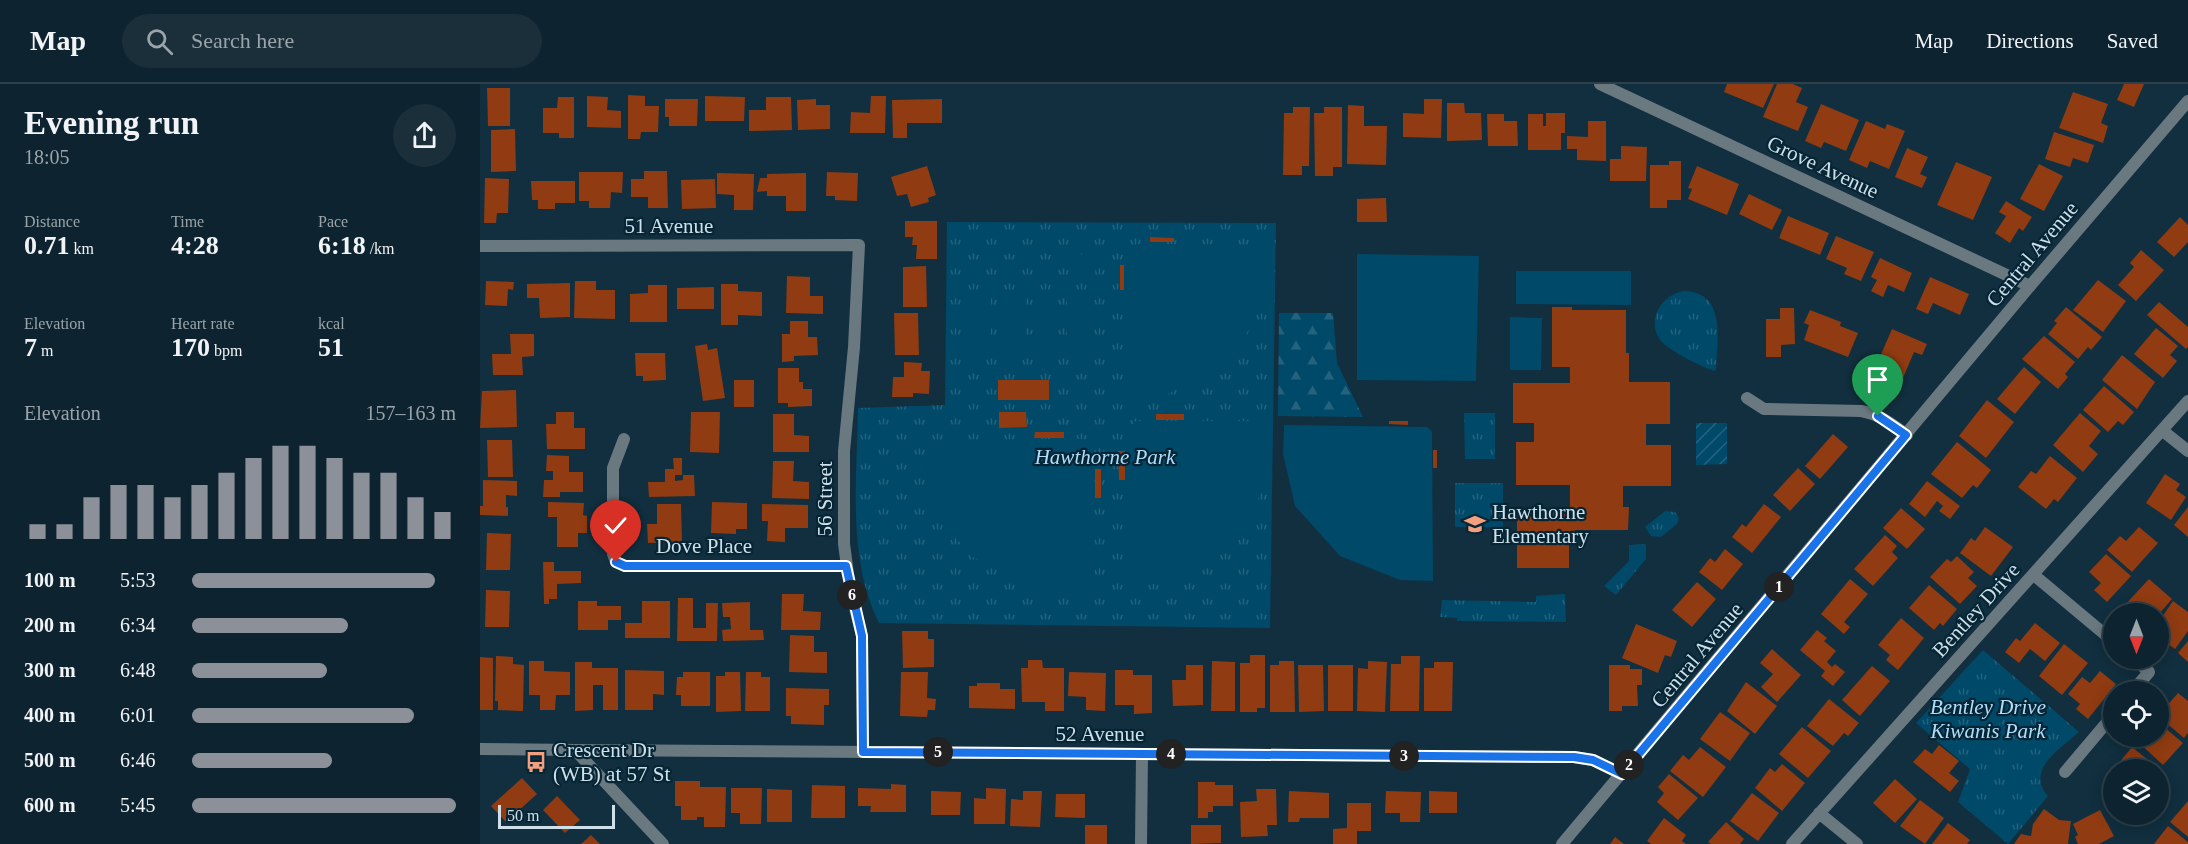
<!DOCTYPE html>
<html lang="en">
<head>
<meta charset="utf-8">
<style>
	:root { --surface:#0d232f; --page:#1b2f3b; --text:#f1f3f6; --muted:#9aa4aa; --line:#2d404b; --accent:#8c9099 }
	body { margin:0; font-family:"Times New Roman",serif; background:var(--page); color:var(--text); height:100vh; display:flex; flex-direction:column; font-size:22px; white-space:nowrap }
	* { box-sizing:border-box; margin:0 }
	p { font-size:20px; color:var(--muted) }
	.icon { flex:none; width:33px; height:33px; fill:none; stroke:currentColor; stroke-width:2; stroke-linecap:round; stroke-linejoin:round }
	.map { position:relative; flex:1; overflow:hidden }
	.details { display:flex; flex-direction:column; background:var(--surface); width:480px }
	.details>* { flex:none }
	.needle { width:39px; rotate:180deg }
	.tools { position:absolute; left:1623px; top:519px; display:grid; gap:12px }
	.tools a { display:grid; place-items:center; width:66px; height:66px; border-radius:50%; background:var(--surface); box-shadow:0 3px 15px #0003,0 0 0 2px var(--line); font-size:30px }
	.scale { position:absolute; left:18px; bottom:15px; width:117px; box-sizing:border-box; padding-left:6px; border:3px solid #cfe0ea; border-top:0; font-size:16px; line-height:21px; white-space:nowrap; color:#cfe0ea; -webkit-text-stroke:4px #062535; paint-order:stroke }
	.pin { position:absolute; display:grid; place-items:center; width:51px; height:51px; color:#fff; margin:-62px -26px; border-radius:50% 50% 50% 0; rotate:-45deg; box-shadow:0 0 6px #0007 }
	.pin .icon { rotate:45deg }
	.km { position:absolute; width:30px; height:30px; margin:-15px; border-radius:50%; background:#222; color:#fff; font-size:16px; line-height:30px; text-align:center }
	.round { display:grid; place-items:center; flex:none; width:63px; height:63px; border-radius:32px; background:var(--page) }
	.overview { display:flex; align-items:center; justify-content:space-between; height:102px; padding:0 24px }
	h1 { font-size:33px; font-weight:800; line-height:45px }
	.stats { display:grid; grid-template-columns:repeat(3,1fr); gap:9px; height:102px; padding:6px 24px }
	.stats div { display:grid; align-content:center }
	.stats b { font-size:26px; font-weight:800 }
	.stats small { font-size:16px; font-weight:400 }
	.stats p { font-size:16px }
	.chart { height:168px; padding:12px 24px }
	.chart p { display:flex; justify-content:space-between }
	.chart svg { width:100%; height:108px; margin-top:6px; stroke:var(--accent); stroke-width:6 }
	ul { padding:0 24px; list-style:none; font-size:20px }
	li { display:grid; grid-template-columns:96px 72px 1fr; align-items:center; height:45px }
	li i { height:15px; border-radius:8px; background:var(--accent) }
	header { display:flex; align-items:center; gap:36px; box-sizing:border-box; height:84px; padding:0 30px; background:var(--surface); border-bottom:2px solid var(--line) }
	header strong { font-size:28px }
	nav { display:flex; gap:33px; margin-inline-start:auto; font-size:21px }
	.search { width:420px; height:54px; background:var(--page); display:flex; align-items:center; gap:15px; box-sizing:border-box; padding:0 21px; border-radius:33px; color:var(--muted); font-size:22px }
	main { display:flex; flex:1; min-height:0 }
	.map>svg:first-child { display:block }
	.grass { fill:url(#grass-tufts) }
	.forest { fill:url(#forest-firs) }
	.garden { fill:url(#garden-furrows) }
	.pitch { fill:#004968 }
	.building { fill:#903b11 }
	.lines { fill:none; stroke-linecap:round; stroke-linejoin:round }
	.minor { stroke:#6a7880; stroke-width:12 }
	.tertiary { stroke:#6a7880; stroke-width:12 }
	.route-casing { stroke:#fff; stroke-width:12 }
	.route { stroke:#1a73e8; stroke-width:8 }
	.labels { text-anchor:middle; stroke-width:4.5; stroke-linejoin:round; paint-order:stroke }
	.street-label { font-size:21px; fill:#cfe0ea; stroke:#062535 }
	.park-label { font-size:21px; font-style:italic; fill:#afdefb; stroke:#062535 }
	.poi-label { font-size:21px; fill:#cfe0ea; stroke:#062535; text-anchor:start }
</style>
</head>
<body>
<header>
<strong>Map</strong>
<div class="search"><svg class="icon" aria-label="search" viewBox="0 0 24 24"><circle cx="10" cy="10" r="6"/><path d="M15 15l6 6"/></svg>Search here</div>
<nav><a>Map</a><a>Directions</a><a>Saved</a></nav>
</header>
<main>
<section class="details">
<div class="overview"><div><h1>Evening run</h1><p>18:05</p></div><a class="round"><svg class="icon" aria-label="share" viewBox="0 0 24 24"><path d="M12 15V3M7 8l5-5 5 5M5 13v7h14v-7"/></svg></a></div>
<div class="stats">
<div><p>Distance</p><b>0.71<small> km</small></b></div>
<div><p>Time</p><b>4:28</b></div>
<div><p>Pace</p><b>6:18<small> /km</small></b></div>
</div>
<div class="stats">
<div><p>Elevation</p><b>7<small> m</small></b></div>
<div><p>Heart rate</p><b>170<small> bpm</small></b></div>
<div><p>kcal</p><b>51</b></div>
</div>
<div class="chart"><p><span>Elevation</span>157–163 m</p>
<svg viewBox="0 0 160 44" preserveAspectRatio="none"><path d="M5 44V38M15 44V38M25 44V27M35 44V22M45 44V22M55 44V27M65 44V22M75 44V17M85 44V11M95 44V6M105 44V6M115 44V11M125 44V17M135 44V17M145 44V27M155 44V33"/></svg>
</div>
<ul>
<li><b>100 m</b>5:53<i style="width:92%"></i></li>
<li><b>200 m</b>6:34<i style="width:59%"></i></li>
<li><b>300 m</b>6:48<i style="width:51%"></i></li>
<li><b>400 m</b>6:01<i style="width:84%"></i></li>
<li><b>500 m</b>6:46<i style="width:53%"></i></li>
<li><b>600 m</b>5:45<i style="width:100%"></i></li>
</ul>
</section>
<div class="map">
<svg width="1708" height="760" viewBox="0 0 1708 760">
	<defs>
		<pattern id="grass-tufts" width="24" height="20" patternUnits="userSpaceOnUse" patternTransform="scale(1.5)"><rect width="24" height="20" fill="#004968"/><path d="M3 7l-1-3M5 7V3M7 7l1-3M15 17l-1-3M17 17v-4M19 17l1-3" fill="none" stroke="#24637e"/></pattern>
		<pattern id="forest-firs" width="22" height="20" patternUnits="userSpaceOnUse" patternTransform="scale(1.5)"><rect width="22" height="20" fill="#004968"/><path d="M5 1l3.5 6h-7zM16 11l3.5 6h-7z" fill="#24637e"/></pattern>
		<pattern id="garden-furrows" width="10" height="10" patternUnits="userSpaceOnUse" patternTransform="scale(1.5)"><rect width="10" height="10" fill="#004968"/><path d="M-1 1l2-2M0 10L10 0M9 11l2-2" fill="none" stroke="#24637e"/></pattern>
	</defs>
	<rect width="100%" height="100%" fill="#112f3f"/>
	<path class="grass" d="M467 138 796 139 790 544 399 539C367 475 377 395 378 324L465 321Z
		M1204 207C1247 208 1237 256 1236 285L1235 287C1223 284 1188 266 1181 257 1165 237 1182 210 1204 207Z
		M984 329H1015V375H985Z
		M975 399H1023V443H975Z
		M1185 427 1195 428 1199 434 1197 440 1181 453 1171 452 1165 443Z
		M1166 460V475L1136 511 1124 502 1149 477V461Z
		M1085 510 1086 538 977 537V534L960 533 962 516 1056 518V512Z
		M1503 566 1599 648C1580 665 1545 686 1568 712L1528 760 1478 718 1490 685 1436 639Z"/>
	<path class="forest" d="M799 229H853L857 279 883 333 798 332Z"/>
	<path class="garden" d="M1216 339H1247V380L1216 381Z"/>
	<path class="pitch" d="M658 160 789 161V200L757 271 686 311H646L647 169Z
		M590 170 616 171 615 197H590Z
		M877 170 999 172 996 297 877 296Z
		M1036 187H1151V221L1036 220Z
		M485 212H511V268H485Z
		M519 212H545V268H519Z
		M553 212H578V268H553Z
		M587 212H613V267L587 268Z
		M1030 233 1062 234 1061 286H1030Z
		M656 337H790L788 376 776 424 735 476 683 500H646L647 345Z
		M804 341 947 343 952 347 953 497 920 496 860 472 815 422 803 370Z
		M604 355 613 365 615 510 555 506 487 470 450 411 444 356Z
		M1517 621 1528 630 1508 652 1497 643Z"/>
	<path class="building" d="M1247 0H1294L1283 24 1244 8Z
		M1297 0H1313L1322 4 1316 18 1328 23 1318 47 1283 33Z
		M1644 0H1664L1654 23 1637 16Z
		M7 4H30V42H8Z
		M1593 8 1628 20 1621 39 1628 42 1623 59 1579 44Z
		M148 11 165 12V22H179L178 48H161L160 55H148Z
		M107 12 128 13 127 26 141 27V44L107 43Z
		M225 12 265 13 264 37H225Z
		M391 12H406L405 49H370L371 28 390 29Z
		M78 13H94V54H79V49H63V24H77Z
		M286 13H311L312 46 269 47V26H286Z
		M185 15H218L217 42H189V33H185Z
		M336 15V21H350V45L318 46 317 16Z
		M462 15V39H427V54H413L412 16Z
		M944 15H962L961 54 923 53V29L944 30Z
		M967 19H984L985 29H1001L1002 56 967 57Z
		M1341 20 1379 36 1366 67 1344 58 1341 64 1325 57Z
		M868 21 884 22V42H907L906 81 867 80Z
		M813 23H830L829 82H822V91H803L804 29H813Z
		M844 23H862V83H853V92H835L834 29H844Z
		M1066 29H1085V49H1081V66H1048V30H1063V42H1066Z
		M1007 30H1024V37H1037L1038 62H1008Z
		M1108 37H1126V77L1097 76V65H1087V52L1108 53Z
		M1386 37 1405 45 1407 40 1425 47 1409 85 1390 77 1387 84 1369 76Z
		M35 45 36 87 11 88V46Z
		M1574 48 1614 61 1608 79 1593 74 1590 83 1565 75Z
		M1141 62 1167 63 1166 97H1130V75H1141Z
		M1427 64 1448 73 1440 90 1447 93 1442 104 1415 93Z
		M1189 77H1201V116H1187V124H1170V81H1189Z
		M1476 78 1512 93 1493 136 1457 121Z
		M1559 80 1583 92 1564 127 1540 115Z
		M447 82 456 111 448 114 449 118 431 123 427 110 417 112 411 93Z
		M1217 82 1259 100 1247 131 1208 115 1212 105 1208 104Z
		M164 87H187L188 124H168V113H151V95H164Z
		M99 88H143L142 109 131 108 130 124H109V117H99Z
		M347 88 378 89 377 117 355 116V112H346Z
		M237 89 274 90 273 126H254V111L237 110Z
		M326 89V127H306V112H287V107L277 108 280 94H287V90Z
		M5 94 29 95 28 129H17L16 139H4Z
		M235 95 236 124 202 125 201 96Z
		M51 97H95V119H75V125H58V116H52Z
		M1269 110 1302 126 1292 146 1259 130Z
		M906 114 907 138H877V115Z
		M1526 117 1552 133 1543 147 1539 144 1530 159 1515 149 1526 132 1519 128Z
		M1308 132 1349 149 1340 171 1299 154Z
		M1700 133 1708 141V158L1694 173 1677 158Z
		M425 137H457V175H436L437 161H432L433 153H425Z
		M1356 152 1394 168 1381 197 1364 190 1367 184 1346 175Z
		M670 153 694 154V158H670Z
		M1661 166 1684 186 1656 217 1638 201 1654 183 1650 179Z
		M1400 174 1432 189 1424 208 1408 201 1403 213 1391 207 1397 196 1391 193Z
		M640 181H644V206H640Z
		M446 182 447 223H423V183Z
		M307 192 330 193V212H343V230L306 229Z
		M1450 193 1489 210 1480 231 1453 219 1448 230 1436 225Z
		M1618 196 1646 217 1623 248 1593 226Z
		M6 197 34 198 33 206 28 205 27 222 5 221Z
		M95 197H116V206H135V235L94 234Z
		M90 199V233L60 234 59 214H47V200Z
		M241 200H258V207L282 208V232L258 231V241H241Z
		M168 201H187V238H150V210L168 209Z
		M234 203V225H197V204Z
		M1679 218 1708 243V263L1706 265 1667 231Z
		M1072 223H1092V226H1146V269H1149V298H1190V340H1166V361H1191V402H1143V423H1149L1148 446H1095V456H1089V484H1037V426H1090V401H1036V358H1054V339H1033V299H1090V283H1072Z
		M1586 223 1622 253 1611 266 1608 263 1598 275 1568 250 1577 239 1574 237Z
		M1300 224H1314L1315 260 1301 261V273H1286V235H1300Z
		M1330 226 1361 238 1360 242 1378 249 1368 273 1324 256 1329 241 1324 239Z
		M414 229H438L439 271H415Z
		M310 237H328V253H337L338 271 314 272V277L302 278V250H310Z
		M1676 244 1698 262 1690 271 1697 277 1683 294 1654 270Z
		M1412 245 1447 260 1442 271 1434 268 1423 294 1409 289 1406 295 1393 289Z
		M30 250H54V272L42 273 43 291H13L12 270H31Z
		M1564 252 1595 278 1585 290 1588 293 1578 305 1542 275Z
		M227 260 228 266 237 264 245 314 223 317 215 262Z
		M155 269H185L186 296 163 297V292H156Z
		M1642 271 1675 298 1657 325 1622 296Z
		M424 278 442 279 441 287H450L449 310 433 309V313H412L413 293H424Z
		M1544 283 1561 298 1535 330 1517 315Z
		M298 284H319V298H323V305H332V322L308 323V319H298Z
		M254 296H274V323H254Z
		M518 296H569V316H518Z
		M1624 302 1654 328 1643 341 1638 337 1628 348 1603 326Z
		M36 306 37 343 0 344 2 307Z
		M1507 316 1534 338 1506 374 1479 352Z
		M76 328H94V344H105V365H67L66 340H76Z
		M211 328H240L239 369 210 368Z
		M519 328H546L547 343 519 344Z
		M1600 329 1621 347 1609 362 1618 370 1603 388 1573 361Z
		M293 330H314V351L329 352V368H293Z
		M676 330H704V336H676Z
		M909 337H928V341L909 340Z
		M555 348H584V354H554Z
		M1353 350 1368 363 1340 395 1325 382Z
		M7 356H32L33 393H8Z
		M1477 358 1511 386 1497 404 1493 401 1482 414 1451 390Z
		M953 366H957V384H953Z
		M638 367H645V396H639Z
		M67 371 89 372V388H103V408H80V413H63L64 396H73V387H66Z
		M1570 372 1597 394 1578 418 1574 415 1566 425 1538 403 1551 387 1556 390Z
		M193 374H202V391H195V397L203 396V391H214L215 412 169 413 168 398H185V385H194Z
		M293 377H314L313 397 329 398V415L292 414Z
		M1318 384 1335 400 1310 427 1293 411Z
		M615 385H621V414H615Z
		M1685 390 1700 400 1696 406 1706 413 1691 436 1666 419Z
		M3 396 37 397V412L26 411V423H28V432L0 431V422H3Z
		M1447 397 1480 422 1470 435 1459 427 1463 422 1457 417 1445 433 1429 420Z
		M68 418 104 419 103 431 107 432V449H98V463H77V433H68Z
		M232 418 267 419V445H256V450L231 449Z
		M177 420H201L202 458 168 459 167 440H177Z
		M282 420 328 421V444H305V458L287 457 288 437H282Z
		M1284 420 1301 433 1272 469 1252 453 1262 440 1266 443Z
		M1708 423V453L1694 441Z
		M1421 424 1445 445 1427 465 1403 444Z
		M1505 443 1533 463 1511 492 1480 469 1491 454 1495 457Z
		M1659 443 1678 459 1652 488 1627 466 1640 452 1646 457Z
		M7 449 31 450 30 486H6Z
		M1405 451 1417 462 1412 468 1418 474 1393 502 1374 485Z
		M1245 465 1263 480 1242 506 1219 488 1230 474 1235 478Z
		M1626 470 1651 492 1627 518 1614 506 1621 499 1609 488Z
		M1477 472 1494 488 1488 494 1497 502 1480 520 1450 493 1467 475 1471 478Z
		M63 478H74V487H101V499L77 500V515H69V520H64Z
		M1370 495 1388 510 1364 538 1370 543 1364 550 1341 530Z
		M1669 495 1692 515 1679 530H1652L1644 522Z
		M1217 498 1236 515 1212 543 1192 526Z
		M1449 501 1477 525 1463 542 1460 539 1454 546 1429 524Z
		M6 506 30 507 29 543H5Z
		M302 510H324L323 527 341 528 340 546H301Z
		M198 514H213V544H226V519H238L237 557H197Z
		M98 517H117V522H141V536H128V546H98Z
		M162 517H190V554H145V539H162Z
		M1693 517 1708 528V547L1695 565 1681 555 1686 549 1678 544V539Z
		M270 518V546H283L284 556 243 557 242 546 251 545 250 533H243L242 519Z
		M1421 534 1444 554 1418 586 1406 576 1410 571 1398 561Z
		M1555 539 1580 559 1565 577 1550 565 1539 579 1525 568 1536 554 1540 557Z
		M1156 540 1197 557 1191 573 1185 571 1178 589 1142 574Z
		M1337 546 1347 554 1344 557 1356 567 1347 578 1352 583 1355 580 1365 588 1353 602 1341 592 1345 587 1320 566Z
		M422 547H448V555H454V583L423 584Z
		M310 551 334 552V568H347V589L309 588Z
		M1708 557V578L1698 569Z
		M1584 560 1608 579 1582 611 1559 592Z
		M1292 565 1321 591 1297 618 1281 603 1293 590 1280 579Z
		M770 571H785V624H777V628H760V579H770Z
		M16 572 33 573V580L44 581 43 627 18 626V617H15Z
		M921 572H940L939 627H910L911 580H921Z
		M0 573 13 574V626H0Z
		M548 576H562L563 584H584V627H565V618H542L541 584H548Z
		M49 577H64V587L90 588V611H76L75 626H60V611H49Z
		M732 577 755 578V627H731Z
		M799 577H814L815 628H790V581H799Z
		M888 577 907 578 905 628 877 627 878 584 888 585Z
		M95 578H112V584H138V626H123V601H113V626L95 627Z
		M954 578H973L972 627H944V584H954Z
		M706 581H723V621L693 622 692 596H706Z
		M818 581H843L844 627 819 628Z
		M848 581H873V627H848Z
		M1129 581H1150V585H1162V601H1157L1158 622H1142V627H1129Z
		M1392 582 1410 597 1380 632 1362 616Z
		M145 586 184 587V611L173 610V626H145Z
		M635 586H653V591H672V629L654 630V621H635Z
		M1620 587 1636 600 1608 635 1596 625 1600 620 1588 610 1602 593 1610 599Z
		M203 588H230V622H201V611H196L197 593H203Z
		M245 588H260L261 627 236 628V592H245Z
		M266 588H281V593H290V627H265Z
		M421 588H448L447 614 456 615 455 626H448L447 633 420 632Z
		M589 588 626 589 625 627 606 626V613L588 612Z
		M1266 598 1297 622 1275 650 1247 627Z
		M497 599H520V605H535V625L489 624V602H497Z
		M306 604 349 605V621H344V641L311 640V632H306Z
		M1698 609 1708 617V649L1704 654 1678 632Z
		M1349 615 1379 639 1368 652 1364 649 1353 662 1327 642Z
		M1240 628 1270 649 1250 677 1220 655Z
		M1678 638 1703 659 1683 681 1657 657 1661 652H1678Z
		M1322 643 1351 667 1328 694 1299 670Z
		M1459 661 1479 677 1469 689 1479 697 1470 708 1433 678 1445 665 1452 670Z
		M1220 663 1246 683 1223 713 1190 687 1203 671 1209 676Z
		M1652 663 1673 680 1668 686H1637L1635 684Z
		M1302 680 1325 699 1302 727 1275 704 1290 684 1295 688Z
		M1189 690 1218 714 1198 736 1177 718 1184 709 1178 703Z
		M42 694 57 710 26 738 11 722Z
		M1415 695 1437 715 1415 739 1393 719Z
		M195 697H220V703H246L245 743H224V733H217V736H201V722H195Z
		M718 698H735V701H753V722H733V728H728V734H718Z
		M411 700 426 701V728H390L391 722H378V704L411 705Z
		M332 701 365 702V734H331Z
		M251 704H282L281 740H260V729H251Z
		M506 704 526 705 525 740H494V714L506 715Z
		M287 705 312 706V738H287Z
		M776 705H796L797 741H787L788 752 761 753 760 718 777 717Z
		M451 707 481 708 480 731H451Z
		M543 707H562L560 743 530 742 531 715 543 716Z
		M809 707 849 709V734H820L819 738H808Z
		M906 707 941 708 940 738H920V729H905Z
		M949 707 977 708V729H949Z
		M1272 709 1299 729 1278 757 1250 737Z
		M576 710H605V734L575 733Z
		M77 712 100 736 85 749 63 726Z
		M1440 716 1464 734 1445 760 1420 742Z
		M1708 717V753L1690 738Z
		M867 719H891V747H877V760H853V745L867 744Z
		M1564 725 1579 736 1591 737 1588 760H1534L1541 750 1551 752 1553 740Z
		M1620 726 1634 752 1619 760H1598L1595 753 1598 751 1593 740Z
		M1636 730H1659L1650 742Z
		M1184 734 1206 751 1202 757 1206 760H1171L1167 757Z
		M1246 738 1264 755 1260 760H1231L1228 758Z
		M1468 739 1490 756 1487 760H1452Z
		M605 741H627V760H605Z
		M711 741H741V759L711 760Z
		M1688 742 1708 758V760H1674Z
		M111 751 120 760H101Z
		M1135 753 1144 760H1130Z"/>
	<g class="lines">
		<path class="minor" d="M1120 0 1550 202
			M0 162 379 161 374 263 364 367V460L370 504 382 552 383 668
			M1267 314 1284 325H1289L1381 327C1399 330 1412 340 1427 351
			M1683 347 1708 367
			M144 355 133 384V470L136 478 145 482H366
			M1554 491 1634 558
			M1652 608 1669 588 1654 574
			M95 666 1094 673 1113 676 1142 690
			M1585 688 1634 630
			M1339 729 1377 760
			M661 760 662 670
			M1312 760 1708 317"/>
		<path class="tertiary" d="M0 665 95 666 183 760
			M1082 760 1550 202 1708 17"/>
	</g>
	<g class="lines">
		<defs>
			<path id="route" d="M136 478 145 482H366L382 552 383 668 1094 673 1113 676 1142 690 1426 351 1398 332"/>
		</defs>
		<use href="#route" class="route-casing"/>
		<use href="#route" class="route"/>
	</g>
	<defs>
		<symbol id="school-bare" viewBox="-9 -9 18 18"><path d="M0-5L7-2L0 1L-7-2ZM-4 1L0 2.5L4 1V4Q0 6-4 4Z" fill="#f2a07f" stroke="#062535" stroke-width="2.5" paint-order="stroke"/></symbol>
		<symbol id="bus-bare" viewBox="-9 -9 18 18"><path d="M-5-6H5V4H4V6H2V4H-2V6H-4V4H-5ZM-3.5-4V0h7V-4ZM-3.5 1.2v1.5H-2V1.2ZM2 1.2v1.5H3.5V1.2Z" fill="#f2a07f" stroke="#062535" stroke-width="2.5" paint-order="stroke"/></symbol>
	</defs>
	<g fill-rule="evenodd">
		<use href="#school-bare" x="980" y="425" width="30" height="30"/>
		<use href="#bus-bare" x="41" y="663" width="30" height="30"/>
	</g>
	<g class="labels">
		<g class="street-label">
			<text transform="translate(1343 83) rotate(25)" y="7">Grove Avenue</text>
			<text x="189" y="149">51 Avenue</text>
			<text transform="translate(1552 170) rotate(-50)" y="7">Central Avenue</text>
			<text transform="translate(345 415) rotate(-90)" y="7">56 Street</text>
			<text x="224" y="469">Dove Place</text>
			<text transform="translate(1496 526) rotate(-48)" y="7">Bentley Drive</text>
			<text transform="translate(1217 571) rotate(-50)" y="7">Central Avenue</text>
			<text x="620" y="657">52 Avenue</text>
		</g>
		<g class="park-label">
			<text x="625" y="380">Hawthorne Park</text>
			<text x="1508" y="630">Bentley Drive<tspan x="1508" dy="24">Kiwanis Park</tspan></text>
		</g>
		<g class="poi-label">
			<text x="1012" y="435">Hawthorne<tspan x="1012" dy="24">Elementary</tspan></text>
			<text x="73" y="673">Crescent Dr<tspan x="73" dy="24">(WB) at 57 St</tspan></text>
		</g>
	</g>
</svg>
<div class="tools">
<a><svg class="needle" viewBox="-14 -14 28 28"><path d="M0-13l5 13h-10z" fill="#e53935"/><path d="M0 13l5-13h-10z" fill="#9aa4aa"/></svg></a>
<a><svg class="icon" aria-label="locate" viewBox="0 0 24 24"><circle cx="12" cy="12" r="6"/><path d="M12 2v4M12 18v4M2 12h4M18 12h4"/></svg></a>
<a><svg class="icon" aria-label="layers" viewBox="0 0 24 24"><path d="M12 4l9 5-9 5-9-5zM3 14l9 5 9-5"/></svg></a>
</div>
<div class="scale">50 m</div>
<div class="pin" style="left:1398px;top:332px;background:#1e9e55"><svg class="icon" aria-label="arrive" viewBox="0 0 24 24"><path d="M6 21V4h12l-3 4 3 4H6"/></svg></div>
<div class="pin" style="left:136px;top:478px;background:#d93025"><svg class="icon" aria-label="check" viewBox="0 0 24 24"><path d="M5 12l5 5 9-10"/></svg></div>
<b class="km" style="left:1299px;top:503px">1</b>
<b class="km" style="left:1149px;top:681px">2</b>
<b class="km" style="left:924px;top:672px">3</b>
<b class="km" style="left:691px;top:670px">4</b>
<b class="km" style="left:458px;top:668px">5</b>
<b class="km" style="left:372px;top:511px">6</b>
</div>
</main>
</body>
</html>
